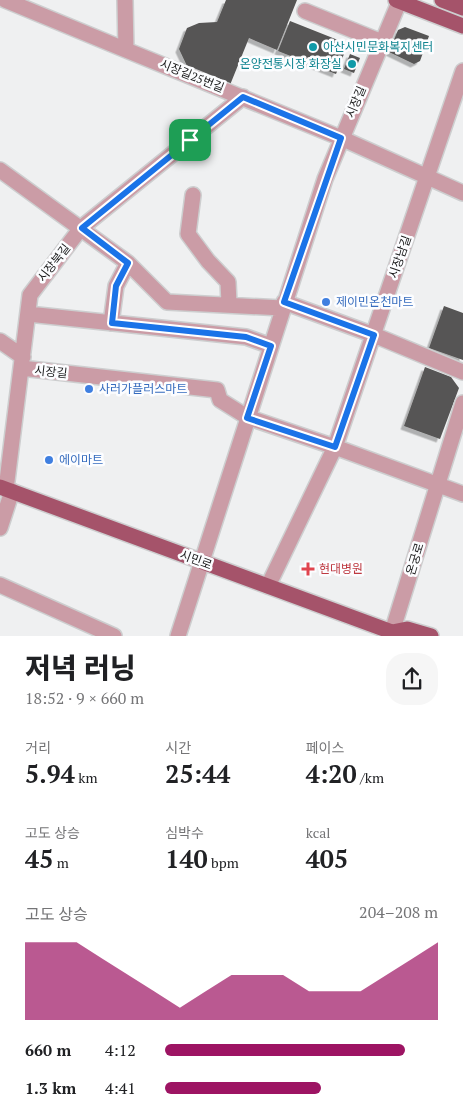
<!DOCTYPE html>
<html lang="ko">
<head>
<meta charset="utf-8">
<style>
	:root { --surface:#fff; --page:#f6f6f6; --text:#202124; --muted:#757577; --accent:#9d1463 }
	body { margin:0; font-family:"PT Serif","Noto Sans KR",serif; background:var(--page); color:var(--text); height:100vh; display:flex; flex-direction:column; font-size:19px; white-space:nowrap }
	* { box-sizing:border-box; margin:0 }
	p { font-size:16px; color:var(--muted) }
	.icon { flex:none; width:28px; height:28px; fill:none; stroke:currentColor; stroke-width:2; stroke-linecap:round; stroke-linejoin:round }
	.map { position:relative; height:636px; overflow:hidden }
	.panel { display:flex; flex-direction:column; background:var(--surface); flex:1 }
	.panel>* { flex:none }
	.pin { position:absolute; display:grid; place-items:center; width:42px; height:42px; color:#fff; margin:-21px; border-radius:10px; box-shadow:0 2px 8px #0006 }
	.round { display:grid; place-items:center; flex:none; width:52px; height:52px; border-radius:20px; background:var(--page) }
	.headline { display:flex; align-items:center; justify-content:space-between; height:85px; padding:0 25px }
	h1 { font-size:28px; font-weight:800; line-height:38px }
	.figures { display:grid; grid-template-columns:repeat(3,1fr); gap:8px; height:85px; padding:5px 25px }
	.figures div { display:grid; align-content:center }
	.figures b { font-size:25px; font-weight:800 }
	.figures small { font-size:14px; font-weight:400 }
	.figures p { font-size:14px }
	.chart { height:140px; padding:10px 25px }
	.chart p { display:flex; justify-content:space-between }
	.chart svg { width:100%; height:90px; margin-top:5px; fill:var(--accent); opacity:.7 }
	ul { padding:0 25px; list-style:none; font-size:16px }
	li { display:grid; grid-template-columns:80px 60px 1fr; align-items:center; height:38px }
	li i { height:12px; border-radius:6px; background:var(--accent) }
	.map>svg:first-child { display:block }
	.building { fill:#565554; filter:url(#shadow) }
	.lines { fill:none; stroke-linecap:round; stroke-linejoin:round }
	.minor-casing { stroke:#cdcecf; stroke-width:18 }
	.major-casing { stroke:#cdcecf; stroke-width:18 }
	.minor { stroke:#cb9ca6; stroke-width:15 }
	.major { stroke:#a5536a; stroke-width:15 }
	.route-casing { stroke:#fff; stroke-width:10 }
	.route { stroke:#1a73e8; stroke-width:6 }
	.culture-dot { fill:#0f9aa8; stroke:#fcfdff; stroke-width:2 }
	.shop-dot { fill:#3f7fe0; stroke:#fcfdff; stroke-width:2 }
	.health-dot { fill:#e0444e; stroke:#fcfdff; stroke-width:2 }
	.labels { text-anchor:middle; stroke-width:5; stroke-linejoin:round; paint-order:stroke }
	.culture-label { font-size:12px; fill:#0d838f; stroke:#fcfdff; text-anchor:start }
	.street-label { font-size:12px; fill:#1a1a1b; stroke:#fcfdff }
	.shop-label { font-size:12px; fill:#366cbe; stroke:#fcfdff; text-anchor:start }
	.health-label { font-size:12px; fill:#be3a42; stroke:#fcfdff; text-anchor:start }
</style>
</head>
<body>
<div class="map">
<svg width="463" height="636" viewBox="0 0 463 636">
	<defs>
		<filter id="shadow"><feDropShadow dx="-3.5" dy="3.5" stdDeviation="0" flood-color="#0004"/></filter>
	</defs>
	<rect width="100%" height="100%" fill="#eff0f1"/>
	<path class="building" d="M226 0H297L277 50 249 38 230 85 192 70 187 66 179 49 187 28 199 23 217 22Z
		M290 21 348 44 336 74 278 51Z
		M405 27 429 36 420 61 414 64 389 52 398 30Z
		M350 54 360 58 354 73 344 69Z
		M444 306 463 313V360L429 348Z
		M425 367 451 377 459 388 440 439 404 426Z"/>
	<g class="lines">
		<defs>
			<path id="minor" d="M5 0 126 50 125 0
				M305 11 382 42
				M126 50 341 138 463 193
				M0 170 128 263 167 302 282 308
				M193 195 188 234 208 261 228 282 229 303
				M284 302 374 335 463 372
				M28 314 246 337 271 346
				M111 323 116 286 128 263
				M0 341 23 357
				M21 368 217 390 220 400 247 417 335 447 463 494
				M6 489 30 295 81 228 243 97
				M0 528 12 491
				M0 585 114 636
				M268 586 335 447 463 71
				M392 632 463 403
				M178 636 325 179 400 0"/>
			<path id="major" d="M396 0 463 26
				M442 0 463 8
				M0 487 392 632 396 636
				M392 632 407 629 431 636"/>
		</defs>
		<use href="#minor" class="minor-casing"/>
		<use href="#major" class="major-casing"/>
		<use href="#minor" class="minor"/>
		<use href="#major" class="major"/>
	</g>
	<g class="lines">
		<defs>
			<path id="route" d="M243 97 341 138 284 302 374 335 335 447 247 418 271 346 246 337 112 323 116 286 128 263 82 228Z"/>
		</defs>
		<use href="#route" class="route-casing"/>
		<use href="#route" class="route"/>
	</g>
	<g class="culture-dot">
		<circle cx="313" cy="47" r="5"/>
		<circle cx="352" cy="64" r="5"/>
	</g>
	<g class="shop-dot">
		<circle cx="326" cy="302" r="5"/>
		<circle cx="89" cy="389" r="5"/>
		<circle cx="49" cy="460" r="5"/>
	</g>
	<path class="health-dot" d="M305.5 561.5h5v5h5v5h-5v5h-5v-5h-5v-5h5z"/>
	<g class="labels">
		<g class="culture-label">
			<text x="323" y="51">아산시민문화복지센터</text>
			<text x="342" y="68" text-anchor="end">온양전통시장 화장실</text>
		</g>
		<g class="street-label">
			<text transform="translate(192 76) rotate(22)" y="4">시장길25번길</text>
			<text transform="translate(356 102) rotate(-67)" y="4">시장길</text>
			<text transform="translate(400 257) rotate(-71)" y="4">시장남길</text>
			<text transform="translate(54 263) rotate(-52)" y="4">시장북길</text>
			<text transform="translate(51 372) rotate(6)" y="4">시장길</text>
			<text transform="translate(415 559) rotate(-73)" y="4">온궁로</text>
			<text transform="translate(196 560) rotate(20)" y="4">시민로</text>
		</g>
		<g class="shop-label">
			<text x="336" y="306">제이민온천마트</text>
			<text x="99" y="393">사러가플러스마트</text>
			<text x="59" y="464">에이마트</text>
		</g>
		<g class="health-label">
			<text x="319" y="573">현대병원</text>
		</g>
	</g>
</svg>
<div class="pin" style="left:190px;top:140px;background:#1e9e55"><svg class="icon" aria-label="arrive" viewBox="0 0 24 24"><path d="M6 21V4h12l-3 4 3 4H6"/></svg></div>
</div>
<section class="panel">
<div class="headline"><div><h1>저녁 러닝</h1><p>18:52 · 9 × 660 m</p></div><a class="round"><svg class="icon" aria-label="share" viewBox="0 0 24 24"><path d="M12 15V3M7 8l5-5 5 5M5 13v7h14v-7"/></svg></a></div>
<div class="figures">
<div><p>거리</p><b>5.94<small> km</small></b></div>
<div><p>시간</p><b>25:44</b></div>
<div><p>페이스</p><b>4:20<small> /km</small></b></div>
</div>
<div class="figures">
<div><p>고도 상승</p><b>45<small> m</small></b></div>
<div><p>심박수</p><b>140<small> bpm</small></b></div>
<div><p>kcal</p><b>405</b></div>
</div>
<div class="chart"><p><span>고도 상승</span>204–208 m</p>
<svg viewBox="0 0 160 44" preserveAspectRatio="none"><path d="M0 44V6L10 6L20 6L30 14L40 22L50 30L60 38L70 30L80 22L90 22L100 22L110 30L120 30L130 30L140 22L150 14L160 6V44z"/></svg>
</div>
<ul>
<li><b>660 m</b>4:12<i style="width:88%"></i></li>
<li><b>1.3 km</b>4:41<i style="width:57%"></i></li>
</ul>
</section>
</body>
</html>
